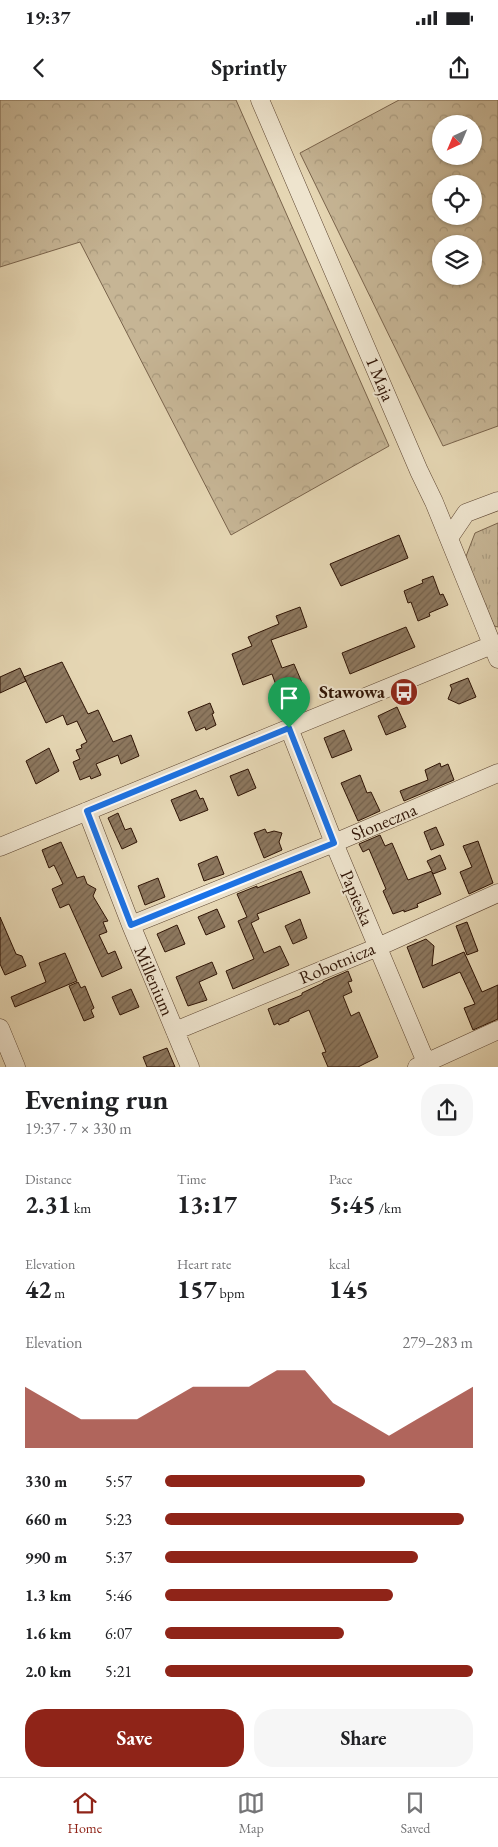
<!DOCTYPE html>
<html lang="en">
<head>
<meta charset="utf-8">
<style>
	:root { --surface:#fff; --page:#f6f6f6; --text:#202124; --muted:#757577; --line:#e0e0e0; --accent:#8f2418 }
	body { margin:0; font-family:"EB Garamond",serif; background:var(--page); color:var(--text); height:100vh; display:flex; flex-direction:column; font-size:19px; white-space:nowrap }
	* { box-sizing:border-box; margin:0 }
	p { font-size:16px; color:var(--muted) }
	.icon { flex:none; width:28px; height:28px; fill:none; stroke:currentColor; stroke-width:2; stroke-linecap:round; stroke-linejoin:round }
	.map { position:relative; height:967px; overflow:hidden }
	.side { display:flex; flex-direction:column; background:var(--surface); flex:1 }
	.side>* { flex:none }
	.needle { width:32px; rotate:224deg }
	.tools { position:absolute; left:432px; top:15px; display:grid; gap:10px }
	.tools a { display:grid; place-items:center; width:50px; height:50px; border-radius:50%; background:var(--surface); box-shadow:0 1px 4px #0004; font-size:25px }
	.pin { position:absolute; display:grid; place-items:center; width:42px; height:42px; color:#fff; margin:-51px -21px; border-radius:50% 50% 50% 0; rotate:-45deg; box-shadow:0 0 5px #0007 }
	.pin .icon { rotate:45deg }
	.round { display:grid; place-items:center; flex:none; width:52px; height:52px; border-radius:20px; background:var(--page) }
	.summary { display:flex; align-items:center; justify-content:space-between; height:85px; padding:0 25px }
	h1 { font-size:28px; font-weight:700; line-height:38px }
	.stats { display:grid; grid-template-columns:repeat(3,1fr); gap:8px; height:85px; padding:5px 25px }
	.stats div { display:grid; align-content:center }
	.stats b { font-size:25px; font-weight:700 }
	.stats small { font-size:14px; font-weight:400 }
	.stats p { font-size:14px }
	.chart { height:140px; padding:10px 25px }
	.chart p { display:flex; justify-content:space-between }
	.chart svg { width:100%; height:90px; margin-top:5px; fill:var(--accent); opacity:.7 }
	.button { display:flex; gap:10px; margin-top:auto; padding:10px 25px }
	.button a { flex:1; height:58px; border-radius:20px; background:var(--accent); color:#fff; font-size:20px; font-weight:700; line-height:58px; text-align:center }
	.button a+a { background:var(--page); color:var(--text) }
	ul { padding:0 25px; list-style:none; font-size:16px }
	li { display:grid; grid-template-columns:80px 60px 1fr; align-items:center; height:38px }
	li i { height:12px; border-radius:6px; background:var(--accent) }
	.status { display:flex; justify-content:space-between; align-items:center; height:35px; padding:0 25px; background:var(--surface); direction:ltr }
	.status svg { height:14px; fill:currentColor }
	header { display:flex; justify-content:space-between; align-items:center; height:65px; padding:0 25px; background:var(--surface); font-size:22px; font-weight:700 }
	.menu { display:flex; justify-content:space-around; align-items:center; height:70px; border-top:1px solid var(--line); background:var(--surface); font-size:14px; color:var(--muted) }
	.menu a { display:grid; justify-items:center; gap:2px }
	.menu .on { color:var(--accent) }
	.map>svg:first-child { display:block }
	.grass { fill:url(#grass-tufts); stroke:#7a644c }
	.forest { fill:url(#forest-crowns); stroke:#7a644c; fill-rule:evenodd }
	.building { fill:url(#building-hatch); stroke:#2e1304 }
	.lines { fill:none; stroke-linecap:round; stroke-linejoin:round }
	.minor-casing { stroke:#5c4430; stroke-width:19 }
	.minor { stroke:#eee4ce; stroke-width:18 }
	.route-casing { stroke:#fff; stroke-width:10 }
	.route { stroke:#1a73e8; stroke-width:6 }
	.labels { text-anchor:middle; stroke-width:4; stroke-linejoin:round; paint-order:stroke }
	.street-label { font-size:18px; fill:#2e1304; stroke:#eee4ce }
	.poi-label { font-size:18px; font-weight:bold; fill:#2e1304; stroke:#eee4ce; text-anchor:end }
</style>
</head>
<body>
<div class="status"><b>19:37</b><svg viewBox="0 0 49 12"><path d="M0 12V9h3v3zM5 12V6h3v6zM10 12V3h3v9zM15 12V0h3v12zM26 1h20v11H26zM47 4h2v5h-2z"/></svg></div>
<header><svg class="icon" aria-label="back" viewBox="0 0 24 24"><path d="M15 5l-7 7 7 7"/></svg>Sprintly<svg class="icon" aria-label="share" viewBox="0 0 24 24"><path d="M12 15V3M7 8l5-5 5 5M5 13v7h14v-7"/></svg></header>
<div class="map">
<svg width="498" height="967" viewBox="0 0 498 967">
	<defs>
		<pattern id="grass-tufts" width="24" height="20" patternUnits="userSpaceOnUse" patternTransform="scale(1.25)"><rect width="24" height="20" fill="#c6b595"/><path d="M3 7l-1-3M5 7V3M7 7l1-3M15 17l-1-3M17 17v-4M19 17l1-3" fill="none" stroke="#aa9b7f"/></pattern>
		<pattern id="forest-crowns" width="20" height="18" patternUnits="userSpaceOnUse" patternTransform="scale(1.25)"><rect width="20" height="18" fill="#c6b595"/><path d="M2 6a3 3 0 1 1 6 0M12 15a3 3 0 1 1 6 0" fill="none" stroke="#aa9b7f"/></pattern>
		<pattern id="building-hatch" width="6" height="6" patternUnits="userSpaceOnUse" patternTransform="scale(1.25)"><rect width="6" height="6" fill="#8d785f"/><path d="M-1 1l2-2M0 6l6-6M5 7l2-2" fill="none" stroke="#74614c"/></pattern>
	</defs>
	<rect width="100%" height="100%" fill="#e5d6b3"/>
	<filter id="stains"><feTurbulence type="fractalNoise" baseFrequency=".004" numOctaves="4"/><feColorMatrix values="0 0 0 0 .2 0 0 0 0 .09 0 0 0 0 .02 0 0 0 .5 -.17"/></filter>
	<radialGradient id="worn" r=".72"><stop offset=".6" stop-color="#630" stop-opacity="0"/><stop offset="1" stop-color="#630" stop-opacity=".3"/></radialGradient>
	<path class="grass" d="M498 423V527L494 526 465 459 475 433Z"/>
	<path class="forest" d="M0 0H236L389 346 231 435 80 142 0 167Z
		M399 0H498V326L443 346 300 53ZM441 24H474V56H441ZM441 84H474V116H441ZM441 144H474V176H441Z"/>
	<path class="building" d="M399 435 408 458 341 486 330 464Z
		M433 476 440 495 443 494 448 505 429 513 430 516 418 521 411 502 408 503 404 491 423 483 422 480Z
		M300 507 307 527 271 540 282 568 294 564 303 585 294 589 296 593 281 599 272 574 243 585 232 554 252 546 248 537 279 524 276 516Z
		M406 527 415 547 350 574 342 553Z
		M62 562 88 614 98 610 113 642 131 635 139 656 121 664 118 655 96 664 101 675 91 679 90 676 80 680 73 662 80 659 76 650 82 648 81 645 87 642 77 621 67 625 63 615 46 623 24 577Z
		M20 568 26 581 0 593V577Z
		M468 578 476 597 459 604 448 599 452 589 450 585Z
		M210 603 214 613 212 614 216 625 206 630 205 627 196 631 188 612Z
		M397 607 406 627 386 635 378 616Z
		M344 630 352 650 332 658 324 638Z
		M49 648 59 671 36 684 26 661Z
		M440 663 441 667 448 664 454 680 404 701 400 691 428 680 425 670Z
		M248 669 256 688 238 696 230 676Z
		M360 675 367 693 371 692 380 711 358 721 341 683Z
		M196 690 200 699 203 698 208 710 180 721 171 700Z
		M118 713 125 730 131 728 137 742 122 749 108 718Z
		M436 727 444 745 431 750 424 732Z
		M265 729 267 733 274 731 282 733 279 742 282 750 264 758 254 733Z
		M380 735 385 746 392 743 408 780 432 771 427 761 440 755 446 769 433 774 432 772 441 794 417 804 418 807 404 812V810L393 814 383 791 386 789 369 749 363 752 359 744Z
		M478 741 493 783 469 794 460 772 472 767 463 746Z
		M61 742 77 778 84 776 87 784 96 789 93 796 108 821 103 822 107 832 99 835 108 854 115 851 122 868 102 877 69 804 60 808 52 789 63 784 54 765 49 768 42 750Z
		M217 756 224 774 204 781 198 764Z
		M301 771 310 793 257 814 259 819 251 823 264 853 280 846 289 865 233 889 226 871 254 859 238 821 247 817 237 794 257 786V788Z
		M158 778 165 797 145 805 138 786Z
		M217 809 225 827 206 835 198 817Z
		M0 817 16 854 22 856 26 866 5 875 0 864Z
		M300 819 307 838 293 844 285 826Z
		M467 822 478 851 467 855 456 826Z
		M177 825 185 844 165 852 157 834Z
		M426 839 434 846 432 866 464 852 482 892 498 885V919L473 930 464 908 475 904 460 872 423 888 407 847Z
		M65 853 77 881 15 907 11 897 46 882 39 863Z
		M212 862 217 874 199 882 207 900 188 906 176 877Z
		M348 871 352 881 348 882 352 892 343 896 351 916 359 912 378 957 358 967H328L322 953 326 952 309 910 289 919V921L279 925 278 923 274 925 268 909 302 895V893L323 883V882Z
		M78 882 81 888 85 886 94 908 91 910 94 917 84 921 69 886Z
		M131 889 139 907 120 915 112 897Z
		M167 948 175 967H147L143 957Z"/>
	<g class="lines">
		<defs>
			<path id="minor" d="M260 0 419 371 434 402 498 559
				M449 438 466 413 498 401
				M289 628 334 743 428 967
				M87 711 131 825 190 967
				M0 747 492 545
				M131 825 334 743 498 673
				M0 928 16 967
				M175 931 378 847 498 793
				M417 967 498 930"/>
		</defs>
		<use href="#minor" class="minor-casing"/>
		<use href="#minor" class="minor"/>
	</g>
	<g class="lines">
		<defs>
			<path id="route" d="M289 628 334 743 131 825 87 711Z"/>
		</defs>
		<use href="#route" class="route-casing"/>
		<use href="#route" class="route"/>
	</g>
	<defs>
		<symbol id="bus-disc" viewBox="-11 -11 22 22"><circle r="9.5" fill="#8f2418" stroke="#eee4ce"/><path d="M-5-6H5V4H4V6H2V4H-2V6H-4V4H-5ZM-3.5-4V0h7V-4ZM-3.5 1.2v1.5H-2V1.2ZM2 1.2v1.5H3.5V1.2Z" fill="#fff"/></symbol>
	</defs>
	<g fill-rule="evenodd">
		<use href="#bus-disc" x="388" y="576" width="32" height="32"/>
	</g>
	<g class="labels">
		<g class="street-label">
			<text transform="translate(380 279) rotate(67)" y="6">1 Maja</text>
			<text transform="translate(384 722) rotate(-23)" y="6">Słoneczna</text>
			<text transform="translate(357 798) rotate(67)" y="6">Papieska</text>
			<text transform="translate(337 863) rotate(-23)" y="6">Robotnicza</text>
			<text transform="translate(154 881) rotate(67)" y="6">Millenium</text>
		</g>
		<g class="poi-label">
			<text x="385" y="598">Stawowa</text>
		</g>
	</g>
	<rect width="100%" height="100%" filter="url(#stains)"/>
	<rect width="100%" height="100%" fill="url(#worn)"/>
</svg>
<div class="tools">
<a><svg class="needle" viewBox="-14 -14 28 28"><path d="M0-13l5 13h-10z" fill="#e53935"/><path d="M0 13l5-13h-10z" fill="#757577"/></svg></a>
<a><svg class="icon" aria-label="locate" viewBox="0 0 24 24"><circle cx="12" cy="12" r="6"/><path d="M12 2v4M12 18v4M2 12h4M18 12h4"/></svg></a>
<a><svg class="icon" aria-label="layers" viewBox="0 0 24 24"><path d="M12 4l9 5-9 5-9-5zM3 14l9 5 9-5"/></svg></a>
</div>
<div class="pin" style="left:289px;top:628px;background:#1e9e55"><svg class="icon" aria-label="arrive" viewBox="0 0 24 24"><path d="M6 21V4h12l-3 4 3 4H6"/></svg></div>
</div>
<section class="side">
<div class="summary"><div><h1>Evening run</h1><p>19:37 · 7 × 330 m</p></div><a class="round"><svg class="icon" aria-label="share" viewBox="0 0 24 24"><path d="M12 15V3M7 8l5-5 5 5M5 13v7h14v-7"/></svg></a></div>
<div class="stats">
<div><p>Distance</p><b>2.31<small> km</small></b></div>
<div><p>Time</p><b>13:17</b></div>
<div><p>Pace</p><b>5:45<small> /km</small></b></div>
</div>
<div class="stats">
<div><p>Elevation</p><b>42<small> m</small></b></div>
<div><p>Heart rate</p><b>157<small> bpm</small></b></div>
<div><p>kcal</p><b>145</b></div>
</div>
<div class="chart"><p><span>Elevation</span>279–283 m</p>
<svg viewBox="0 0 160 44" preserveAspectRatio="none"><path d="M0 44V14L10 22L20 30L30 30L40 30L50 22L60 14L70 14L80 14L90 6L100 6L110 22L120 30L130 38L140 30L150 22L160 14V44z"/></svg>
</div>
<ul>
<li><b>330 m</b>5:57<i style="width:65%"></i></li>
<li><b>660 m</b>5:23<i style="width:97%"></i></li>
<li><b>990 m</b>5:37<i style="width:82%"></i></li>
<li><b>1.3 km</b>5:46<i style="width:74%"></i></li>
<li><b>1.6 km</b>6:07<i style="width:58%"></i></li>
<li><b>2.0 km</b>5:21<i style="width:100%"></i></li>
</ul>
<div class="button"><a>Save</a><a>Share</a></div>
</section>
<nav class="menu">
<a class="on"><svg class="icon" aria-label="home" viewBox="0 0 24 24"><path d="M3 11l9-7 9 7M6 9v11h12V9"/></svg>Home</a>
<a><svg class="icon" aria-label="map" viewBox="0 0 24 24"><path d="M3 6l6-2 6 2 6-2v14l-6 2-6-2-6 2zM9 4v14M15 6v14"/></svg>Map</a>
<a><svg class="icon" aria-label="saved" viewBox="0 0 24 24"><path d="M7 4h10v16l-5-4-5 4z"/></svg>Saved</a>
</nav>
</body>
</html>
